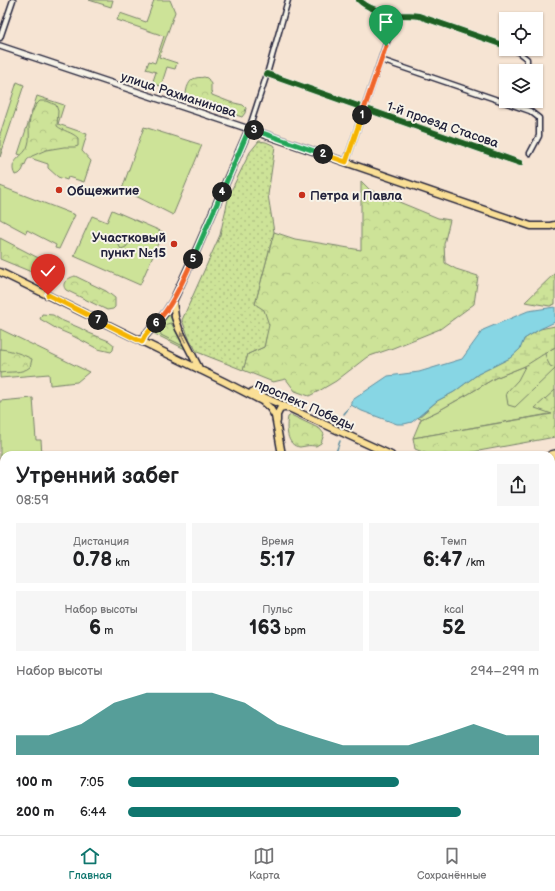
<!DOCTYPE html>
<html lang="ru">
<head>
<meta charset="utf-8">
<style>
	:root { --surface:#fff; --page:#f6f6f6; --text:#202124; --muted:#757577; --line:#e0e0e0; --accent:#0f766e }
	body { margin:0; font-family:"Balsamiq Sans",sans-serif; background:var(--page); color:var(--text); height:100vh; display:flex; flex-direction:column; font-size:15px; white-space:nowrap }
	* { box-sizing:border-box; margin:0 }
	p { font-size:13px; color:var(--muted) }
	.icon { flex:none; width:22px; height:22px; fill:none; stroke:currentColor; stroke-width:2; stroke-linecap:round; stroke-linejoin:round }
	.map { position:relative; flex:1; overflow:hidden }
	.side { position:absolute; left:0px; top:451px; width:555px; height:384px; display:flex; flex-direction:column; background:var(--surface); border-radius:12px 12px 0 0; box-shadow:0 1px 3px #0004 }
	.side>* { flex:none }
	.tools { position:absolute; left:499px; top:12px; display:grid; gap:8px }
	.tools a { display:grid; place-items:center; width:44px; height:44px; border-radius:0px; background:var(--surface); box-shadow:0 1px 3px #0004; font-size:20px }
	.pin { position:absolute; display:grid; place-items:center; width:34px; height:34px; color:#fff; margin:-41px -17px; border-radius:50% 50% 50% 0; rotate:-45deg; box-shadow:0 0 4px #0007 }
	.pin .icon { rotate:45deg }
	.km { position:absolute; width:20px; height:20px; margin:-10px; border-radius:50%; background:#222; color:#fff; font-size:11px; line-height:20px; text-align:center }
	.round { display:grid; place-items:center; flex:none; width:42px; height:42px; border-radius:0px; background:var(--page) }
	.headline { display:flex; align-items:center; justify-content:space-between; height:68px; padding:0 16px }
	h1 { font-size:22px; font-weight:700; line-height:30px }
	.figures { display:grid; grid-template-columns:repeat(3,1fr); gap:6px; height:68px; padding:4px 16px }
	.figures div { display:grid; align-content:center; border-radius:0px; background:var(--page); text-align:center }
	.figures b { font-size:20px; font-weight:700 }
	.figures small { font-size:11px; font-weight:400 }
	.figures p { font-size:11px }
	.chart { height:112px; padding:8px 16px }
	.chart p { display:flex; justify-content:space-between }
	.chart svg { width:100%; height:72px; margin-top:4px; fill:var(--accent); opacity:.7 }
	ul { padding:0 16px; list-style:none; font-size:13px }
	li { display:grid; grid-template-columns:64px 48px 1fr; align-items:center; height:30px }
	li i { height:10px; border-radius:5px; background:var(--accent) }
	.tab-bar { display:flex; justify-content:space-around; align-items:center; height:56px; border-top:1px solid var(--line); background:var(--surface); font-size:11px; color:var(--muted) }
	.tab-bar a { display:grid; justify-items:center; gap:2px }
	.tab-bar .selected { color:var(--accent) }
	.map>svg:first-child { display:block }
	.green { fill:#cde398; stroke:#78826a }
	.forest { fill:url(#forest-crowns); stroke:#78826a }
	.wetland { fill:url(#wetland-marsh); stroke:#78826a }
	.park { fill:url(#park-dots); stroke:#78826a }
	.water { fill:#87d6e4; stroke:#5f8ea0 }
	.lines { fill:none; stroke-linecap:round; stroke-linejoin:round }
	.stream { stroke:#5f8ea0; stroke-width:1.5 }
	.minor-casing { stroke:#22223b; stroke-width:7 }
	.tertiary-casing { stroke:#22223b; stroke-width:8 }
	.secondary-casing { stroke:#22223b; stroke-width:8 }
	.primary-casing { stroke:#22223b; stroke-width:9 }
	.trunk-casing { stroke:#22223b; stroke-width:10 }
	.minor { stroke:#f7f3e8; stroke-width:4 }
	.tertiary { stroke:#f7f3e8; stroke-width:5 }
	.secondary { stroke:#f7f3e8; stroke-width:5.5 }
	.primary { stroke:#fadf96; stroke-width:6 }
	.trunk { stroke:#fadf96; stroke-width:7 }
	.cycleway-casing { stroke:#f7f3e8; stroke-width:8 }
	.cycleway { stroke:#1b5e20; stroke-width:6 }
	.oneway { fill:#8e8068 }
	.split-1-casing { stroke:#fff; stroke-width:8 }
	.split-2-casing { stroke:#fff; stroke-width:8 }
	.split-3-casing { stroke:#fff; stroke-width:8 }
	.split-4-casing { stroke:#fff; stroke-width:8 }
	.split-5-casing { stroke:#fff; stroke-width:8 }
	.split-6-casing { stroke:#fff; stroke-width:8 }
	.split-7-casing { stroke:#fff; stroke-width:8 }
	.split-8-casing { stroke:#fff; stroke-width:8 }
	.split-1 { stroke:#f0652b; stroke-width:5 }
	.split-2 { stroke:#f5b400; stroke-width:5 }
	.split-3 { stroke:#22a559; stroke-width:5 }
	.split-4 { stroke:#22a559; stroke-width:5 }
	.split-5 { stroke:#22a559; stroke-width:5 }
	.split-6 { stroke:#f0652b; stroke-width:5 }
	.split-7 { stroke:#f5b400; stroke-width:5 }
	.split-8 { stroke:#f5b400; stroke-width:5 }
	.poi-dot { fill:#c8321e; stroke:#f7f3e8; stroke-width:1.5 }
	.labels { text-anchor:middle; stroke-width:4; stroke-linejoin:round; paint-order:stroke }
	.street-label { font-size:13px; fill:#22223b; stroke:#f7f3e8 }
	.poi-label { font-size:13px; font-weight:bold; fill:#22223b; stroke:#f7f3e8; text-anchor:start }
</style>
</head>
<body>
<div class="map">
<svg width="555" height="835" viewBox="0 0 555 835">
	<defs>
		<pattern id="forest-crowns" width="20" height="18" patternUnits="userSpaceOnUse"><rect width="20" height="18" fill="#cde398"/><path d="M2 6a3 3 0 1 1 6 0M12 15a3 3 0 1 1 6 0" fill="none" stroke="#b0c284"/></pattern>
		<pattern id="wetland-marsh" width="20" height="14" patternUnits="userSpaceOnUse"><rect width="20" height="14" fill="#cde398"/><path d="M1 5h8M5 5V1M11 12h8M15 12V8" fill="none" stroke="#b0c284"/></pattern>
		<pattern id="park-dots" width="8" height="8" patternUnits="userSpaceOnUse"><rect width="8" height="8" fill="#cde398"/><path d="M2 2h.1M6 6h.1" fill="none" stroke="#b0c284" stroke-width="1.8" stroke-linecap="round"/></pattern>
	</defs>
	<rect width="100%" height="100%" fill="#f6e4d3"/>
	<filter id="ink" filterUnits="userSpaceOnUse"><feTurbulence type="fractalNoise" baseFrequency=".025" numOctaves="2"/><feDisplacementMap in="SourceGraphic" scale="8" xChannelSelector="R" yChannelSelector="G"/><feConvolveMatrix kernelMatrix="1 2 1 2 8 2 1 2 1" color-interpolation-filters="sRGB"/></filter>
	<g filter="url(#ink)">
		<path class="green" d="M89 0H113L111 7Z
			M154 0H170L175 12 159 57 177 63 175 69 167 67 161 86 152 84 156 72 146 69 149 61 155 63 164 36 117 20 120 13 146 22Z
			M17 82 24 85 0 157V134Z
			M37 96 64 105 58 124 87 134 82 151 91 161 84 182 68 177 67 180 58 177 48 168V164L18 154Z
			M144 127 202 145 173 215 122 189Z
			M0 186 75 215 59 249 55 248 56 245 27 230 26 233 0 219Z
			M112 210 163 232 140 285 74 256 92 216 107 222Z
			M169 314 187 350 153 333 159 328Z
			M0 329 89 372 77 382 50 385 49 374 0 378Z
			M555 347V413L413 438 421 419 438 411 470 393 495 378 525 366Z
			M33 398 36 440H41L42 455H4V459H0V401Z
			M0 777V782L4 793V831H30L29 835H0Z"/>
		<path class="forest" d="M204 77 207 78 209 80V81L211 84V91L212 95 230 102 243 105 246 108 245 113 242 117 188 99 186 95C186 89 189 79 196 78 199 77 201 78 204 77Z
			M40 101H47L56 105 58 111 57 126C63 131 72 132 78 138V146L75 147H64L46 150 32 156 27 160 22 171 19 174 15 175C7 160 25 157 28 145 30 140 29 132 29 126 29 119 34 105 40 101Z
			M361 181 370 190 438 218 450 220 444 244 445 263 456 269 478 276 474 304 440 329 393 348 367 357 336 381 324 388 319 391 309 396 295 391 286 379 273 382 243 370 248 354 264 347 266 337 255 304 274 232 295 239 361 250Z
			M0 238 48 263 53 268V273L51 276 40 277 29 271 0 259Z
			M75 276 106 291 115 298V307L113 309 107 310 66 290C60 283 68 278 75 276Z
			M42 314 53 315 61 320 80 328 89 333 109 341 114 345 113 350 111 352 98 349 71 335 57 329 40 319Z
			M171 323 176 331 183 344 181 345 161 335 160 330C163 325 166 324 171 323Z
			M543 348 547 360 550 366 555 368V369L515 407 508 405 506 393 518 380 530 357Z
			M0 349C11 350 22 354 32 359L30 367C22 374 10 371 0 373Z
			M555 390V437L457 455H430L415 449 413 438 552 414 535 408Z
			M291 415 320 429 324 434 321 443 316 446C313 446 310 445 306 446 304 446 302 447 300 447 286 446 286 427 288 417Z
			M4 678V717L0 720V679Z
			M468 831H504L499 835H487Z"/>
		<path class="wetland" d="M555 273V304L550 306 525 302Z
			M555 326V347L525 366 495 378 470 393 438 411 421 419 418 418 437 401 454 392 478 374 510 358 520 349 524 339 540 329Z"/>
		<path class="park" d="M259 141 266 142 275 146 268 195 274 232 255 304 264 310 269 325 264 347 248 354 243 370 197 352 189 338 182 320 220 235 229 195 250 152Z
			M127 236 130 238 132 240 126 247 121 249 118 244 123 237Z"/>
		<path class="water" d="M555 307V322L540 329 524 339 520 349 510 358 478 374 454 392 437 401 412 422 404 424H397L362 411 351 405V401L388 376 419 372 462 359 483 330 528 311Z"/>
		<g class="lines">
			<path class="stream" d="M344 414 351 405
				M335 455 340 441
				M33 835 34 831"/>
			<defs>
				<path id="minor" d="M359 0C368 9 384 13 397 15 404 15 411 15 419 16L506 46
					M0 38 13 0
					M514 49 527 59V65L526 71
					M381 60 530 111 539 118V136L530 153
					M267 74 520 163
					M249 129 267 74 288 0
					M346 162 396 15"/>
				<path id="tertiary" d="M551 772H555
					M435 835 437 831"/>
				<path id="secondary" d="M0 46 249 129"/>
				<path id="primary" d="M0 272 225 382 262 401 270 408 275 416 277 427 282 455
					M173 301 175 317 179 329 200 370
					M142 342 145 336 166 312 173 301 197 249 249 129 531 226H550L555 225
					M252 392 289 408 391 455
					M277 421V415L280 409 284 408H288"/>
				<path id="trunk" d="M551 455 555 454
					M551 460H555
					M0 524 4 523
					M0 529 4 528"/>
			</defs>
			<use href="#minor" class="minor-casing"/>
			<use href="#tertiary" class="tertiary-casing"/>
			<use href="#secondary" class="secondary-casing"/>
			<use href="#primary" class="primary-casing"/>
			<use href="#trunk" class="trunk-casing"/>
			<use href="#minor" class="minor"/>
			<use href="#tertiary" class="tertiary"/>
			<use href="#secondary" class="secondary"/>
			<use href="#primary" class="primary"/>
			<use href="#trunk" class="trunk"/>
			<defs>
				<path id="cycleway" d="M359 0C368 9 384 13 397 15 404 15 411 15 419 16L506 46
					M267 74 520 163"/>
			</defs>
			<use href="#cycleway" class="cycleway-casing"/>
			<use href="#cycleway" class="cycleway"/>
		</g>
		<defs><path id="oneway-solid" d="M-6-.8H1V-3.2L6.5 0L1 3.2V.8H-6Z"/></defs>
		<use class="oneway" href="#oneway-solid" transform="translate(183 337) rotate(-116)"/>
	</g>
	<g class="lines" filter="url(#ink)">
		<defs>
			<path id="split-1" d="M362 115 386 46"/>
			<path id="split-2" d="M323 154 346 162 362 115"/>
			<path id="split-3" d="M254 130 323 154"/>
			<path id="split-4" d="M222 192 249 129 254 130"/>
			<path id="split-5" d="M193 259 222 192"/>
			<path id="split-6" d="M156 323C173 305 182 282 193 259"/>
			<path id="split-7" d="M98 320 142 342 145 336 156 323"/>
			<path id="split-8" d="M48 295 98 320"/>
		</defs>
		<use href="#split-1" class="split-1-casing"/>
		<use href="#split-2" class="split-2-casing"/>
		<use href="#split-3" class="split-3-casing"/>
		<use href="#split-4" class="split-4-casing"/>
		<use href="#split-5" class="split-5-casing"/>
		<use href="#split-6" class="split-6-casing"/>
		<use href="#split-7" class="split-7-casing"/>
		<use href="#split-8" class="split-8-casing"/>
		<use href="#split-1" class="split-1"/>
		<use href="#split-2" class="split-2"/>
		<use href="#split-3" class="split-3"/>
		<use href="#split-4" class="split-4"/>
		<use href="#split-5" class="split-5"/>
		<use href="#split-6" class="split-6"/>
		<use href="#split-7" class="split-7"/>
		<use href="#split-8" class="split-8"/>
	</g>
	<g class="poi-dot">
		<circle cx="59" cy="190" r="4"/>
		<circle cx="302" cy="195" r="4"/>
		<circle cx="174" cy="244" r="4"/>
	</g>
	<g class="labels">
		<g class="street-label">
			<text transform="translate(179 94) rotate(18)" y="5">улица Рахманинова</text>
			<text transform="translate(443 124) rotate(19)" y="5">1-й проезд Стасова</text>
			<text transform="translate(305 404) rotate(24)" y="5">проспект Победы</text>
		</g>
		<g class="poi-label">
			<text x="67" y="195">Общежитие</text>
			<text x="310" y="200">Петра и Павла</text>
			<text x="166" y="242" text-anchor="end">Участковый<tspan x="166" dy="15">пункт №15</tspan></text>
		</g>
	</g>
</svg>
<div class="tools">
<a><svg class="icon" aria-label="locate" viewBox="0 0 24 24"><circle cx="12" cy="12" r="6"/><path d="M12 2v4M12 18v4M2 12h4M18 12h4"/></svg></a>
<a><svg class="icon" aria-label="layers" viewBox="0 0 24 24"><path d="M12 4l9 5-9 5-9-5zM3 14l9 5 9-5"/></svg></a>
</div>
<div class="pin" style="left:386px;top:46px;background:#1e9e55"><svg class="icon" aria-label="arrive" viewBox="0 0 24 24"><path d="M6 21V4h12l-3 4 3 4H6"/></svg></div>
<div class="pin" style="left:48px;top:295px;background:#d93025"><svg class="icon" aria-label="check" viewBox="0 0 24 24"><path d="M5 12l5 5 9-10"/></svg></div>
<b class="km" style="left:362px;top:115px">1</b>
<b class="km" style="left:323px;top:154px">2</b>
<b class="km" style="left:254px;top:130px">3</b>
<b class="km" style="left:222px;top:192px">4</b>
<b class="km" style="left:193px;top:259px">5</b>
<b class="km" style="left:156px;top:323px">6</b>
<b class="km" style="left:98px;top:320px">7</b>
<section class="side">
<div class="headline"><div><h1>Утренний забег</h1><p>08:59</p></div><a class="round"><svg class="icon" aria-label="share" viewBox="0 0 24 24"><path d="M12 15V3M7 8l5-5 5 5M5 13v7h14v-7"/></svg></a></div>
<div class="figures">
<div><p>Дистанция</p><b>0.78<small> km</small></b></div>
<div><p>Время</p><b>5:17</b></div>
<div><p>Темп</p><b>6:47<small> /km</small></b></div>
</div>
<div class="figures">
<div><p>Набор высоты</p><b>6<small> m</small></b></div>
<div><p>Пульс</p><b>163<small> bpm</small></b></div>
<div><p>kcal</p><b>52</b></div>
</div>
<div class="chart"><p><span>Набор высоты</span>294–299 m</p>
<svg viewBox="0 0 160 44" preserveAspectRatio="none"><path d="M0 44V32L10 32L20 25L30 12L40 6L50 6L60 6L70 12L80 25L90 32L100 38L110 38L120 38L130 32L140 25L150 32L160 32V44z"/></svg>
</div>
<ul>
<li><b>100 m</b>7:05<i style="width:66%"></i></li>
<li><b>200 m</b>6:44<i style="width:81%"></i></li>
</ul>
</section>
</div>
<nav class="tab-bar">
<a class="selected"><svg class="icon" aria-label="home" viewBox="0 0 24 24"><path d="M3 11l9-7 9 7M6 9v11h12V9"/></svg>Главная</a>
<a><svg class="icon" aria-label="map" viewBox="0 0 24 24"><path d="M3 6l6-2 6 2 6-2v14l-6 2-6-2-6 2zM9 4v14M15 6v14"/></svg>Карта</a>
<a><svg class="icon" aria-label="saved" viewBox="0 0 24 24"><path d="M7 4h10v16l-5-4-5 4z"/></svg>Сохранённые</a>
</nav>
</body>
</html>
